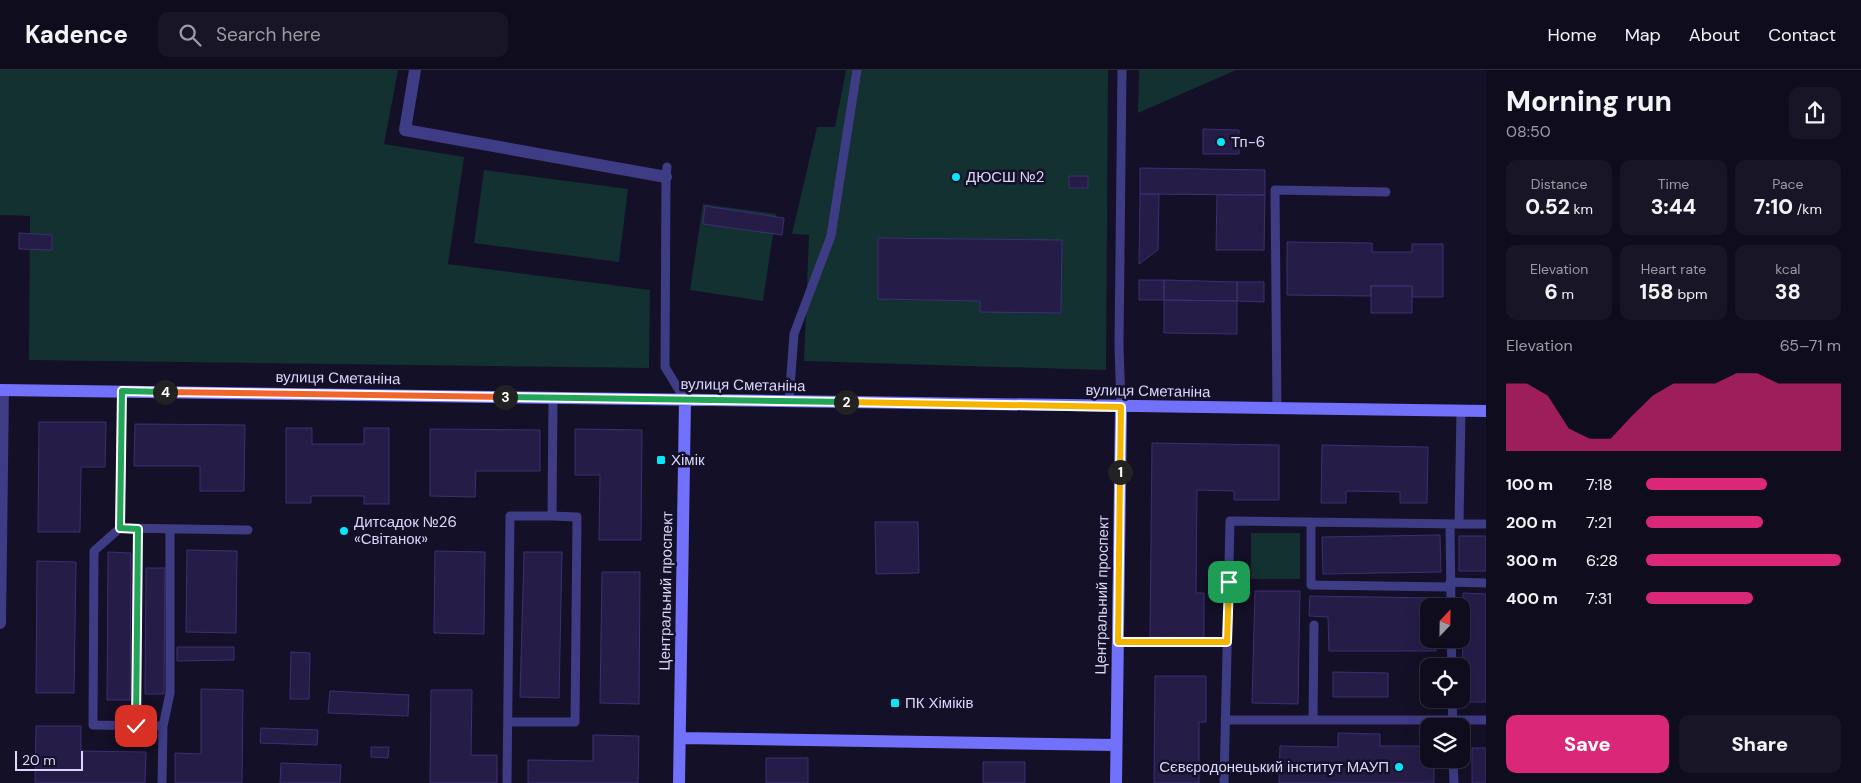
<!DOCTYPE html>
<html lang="en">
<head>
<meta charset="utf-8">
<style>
	:root { --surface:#0f0c1d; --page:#181526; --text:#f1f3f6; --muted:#9b9ba4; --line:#2f2c3b; --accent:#db2777 }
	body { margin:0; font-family:"DM Sans",sans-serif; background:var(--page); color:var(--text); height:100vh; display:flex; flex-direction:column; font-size:19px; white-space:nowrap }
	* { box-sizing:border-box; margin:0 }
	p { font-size:16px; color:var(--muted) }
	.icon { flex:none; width:28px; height:28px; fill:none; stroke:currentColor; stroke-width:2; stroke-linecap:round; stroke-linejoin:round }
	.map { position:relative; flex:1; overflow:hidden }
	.side { display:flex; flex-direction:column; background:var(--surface); width:375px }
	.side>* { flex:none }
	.needle { width:32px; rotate:22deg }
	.tools { position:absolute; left:1420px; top:528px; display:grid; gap:10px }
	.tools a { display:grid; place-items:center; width:50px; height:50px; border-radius:10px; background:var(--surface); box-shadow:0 5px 20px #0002,0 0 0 1px var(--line); font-size:25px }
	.scale { position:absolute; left:15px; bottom:12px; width:68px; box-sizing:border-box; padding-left:5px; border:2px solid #dbd7fe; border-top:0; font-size:14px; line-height:18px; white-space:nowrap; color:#dbd7fe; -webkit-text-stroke:4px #141027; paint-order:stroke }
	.pin { position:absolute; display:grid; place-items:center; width:42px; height:42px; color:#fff; margin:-21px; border-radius:10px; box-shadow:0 2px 8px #0006 }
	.km { position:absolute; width:25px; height:25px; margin:-12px; border-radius:50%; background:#222; color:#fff; font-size:14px; line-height:25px; text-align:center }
	.round { display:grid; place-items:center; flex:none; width:52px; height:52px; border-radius:10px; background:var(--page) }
	.summary { display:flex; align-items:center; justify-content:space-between; height:85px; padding:0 20px }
	h1 { font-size:28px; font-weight:800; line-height:38px }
	.stats { display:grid; grid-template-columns:repeat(3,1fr); gap:8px; height:85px; padding:5px 20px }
	.stats div { display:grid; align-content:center; border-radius:10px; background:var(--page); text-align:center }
	.stats b { font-size:21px; font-weight:800 }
	.stats small { font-size:14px; font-weight:400 }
	.stats p { font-size:14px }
	.chart { height:140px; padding:10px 20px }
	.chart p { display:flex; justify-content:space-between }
	.chart svg { width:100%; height:90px; margin-top:5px; fill:var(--accent); opacity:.7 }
	.action { display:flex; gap:10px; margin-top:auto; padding:10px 20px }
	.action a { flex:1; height:58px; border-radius:10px; background:var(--accent); color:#fff; font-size:20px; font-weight:800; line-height:58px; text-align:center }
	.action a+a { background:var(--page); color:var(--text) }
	ul { padding:0 20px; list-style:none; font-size:16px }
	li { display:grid; grid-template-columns:80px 60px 1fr; align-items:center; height:38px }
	li i { height:12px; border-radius:6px; background:var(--accent) }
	header { display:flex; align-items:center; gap:30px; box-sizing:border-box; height:70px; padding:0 25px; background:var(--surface); border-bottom:1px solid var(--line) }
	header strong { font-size:24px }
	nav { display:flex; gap:28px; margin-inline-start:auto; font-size:18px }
	.search { width:350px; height:45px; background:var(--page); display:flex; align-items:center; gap:12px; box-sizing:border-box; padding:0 18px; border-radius:10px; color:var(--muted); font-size:19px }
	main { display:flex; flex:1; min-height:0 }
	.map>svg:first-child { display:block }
	.green { fill:#133130 }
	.building { fill:#251d48; stroke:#3c2f73 }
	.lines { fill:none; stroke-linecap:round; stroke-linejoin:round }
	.lane { stroke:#3e3c85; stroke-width:9 }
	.street { stroke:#3e3c85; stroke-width:12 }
	.secondary { stroke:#7271fc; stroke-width:12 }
	.split-1-casing { stroke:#fff; stroke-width:10 }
	.split-2-casing { stroke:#fff; stroke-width:10 }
	.split-3-casing { stroke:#fff; stroke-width:10 }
	.split-4-casing { stroke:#fff; stroke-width:10 }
	.split-5-casing { stroke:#fff; stroke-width:10 }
	.split-1 { stroke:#f5b400; stroke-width:6 }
	.split-2 { stroke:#f5b400; stroke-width:6 }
	.split-3 { stroke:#22a559; stroke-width:6 }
	.split-4 { stroke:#f0652b; stroke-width:6 }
	.split-5 { stroke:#22a559; stroke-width:6 }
	.poi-dot { fill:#08e6fa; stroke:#141027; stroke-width:2 }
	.labels { text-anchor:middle; stroke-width:5; stroke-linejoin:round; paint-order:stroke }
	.poi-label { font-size:15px; fill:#dbd7fe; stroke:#141027; text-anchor:start }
	.street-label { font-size:15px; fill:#dbd7fe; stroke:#141027 }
</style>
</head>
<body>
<header>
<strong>Kadence</strong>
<div class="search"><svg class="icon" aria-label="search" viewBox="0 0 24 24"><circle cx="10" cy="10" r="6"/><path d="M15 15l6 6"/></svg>Search here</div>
<nav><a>Home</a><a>Map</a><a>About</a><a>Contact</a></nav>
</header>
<main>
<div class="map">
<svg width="1486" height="713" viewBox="0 0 1486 713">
	<rect width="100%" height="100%" fill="#141027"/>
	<path class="green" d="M0 0H398L384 74 464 87 448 194 650 220 649 298 29 290 30 146 0 145Z
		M846 0H1108L1106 300 804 291 809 165 792 164 817 57H835Z
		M1139 0H1236L1138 43Z
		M484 100 628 119 619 192 474 173Z
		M703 134 776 144 763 231 690 220Z
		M1251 463H1300V509H1251Z"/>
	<path class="building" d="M1203 59 1239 60V84H1203Z
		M1140 98 1265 100V125L1140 124Z
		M1069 106H1088V118H1069Z
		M1140 124H1159L1158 180 1139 194Z
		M1217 125H1265L1264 180H1216Z
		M705 136 784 148 782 165 703 154Z
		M19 163 52 165V180L19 179Z
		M878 168 1062 170 1061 243 980 242V231L878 229Z
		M1287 172 1372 173V182H1412V174H1443V227H1413L1412 216H1371V226L1287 225Z
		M1139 210H1164V230H1139Z
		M1164 210 1237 212V231L1164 230Z
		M1237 212H1264V232L1237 231Z
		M1371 216H1412V243H1371Z
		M1164 230 1237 231V264L1164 263Z
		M39 352H106L105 397H81L80 462H38Z
		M135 354 245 355 244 421H200V396H134Z
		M286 358H312V374H364V358H389V434H364V426H311V433H286Z
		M430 359 540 360V401H476L475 427 430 426Z
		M575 359 642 360 641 470H599L600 405H575Z
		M1152 373 1279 375V430H1234V421L1197 420 1196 523H1204V568L1150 567Z
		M1322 375 1428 377 1427 433H1400V422L1346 421V433H1321Z
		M875 452H918L919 503 876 504Z
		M1440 465 1441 502 1323 504 1322 467Z
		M1459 466H1486V501H1459Z
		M187 480 237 481 236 563 186 562Z
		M435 481 485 482 484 564 434 563Z
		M108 482 131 483 130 630H107Z
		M524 482H562L559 628 520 627Z
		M37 491 76 492 74 623H36Z
		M146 498H165L164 624H145Z
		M602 502H640L639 634 600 633Z
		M1255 521H1300L1298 634 1252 633Z
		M1463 523 1486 524V632H1462Z
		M1310 526 1436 528V536H1429V569H1436V581H1329L1328 547 1309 546Z
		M177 577H234V590L177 591Z
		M291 582 310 583 309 629H290Z
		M1333 602 1388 603V627H1333Z
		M1155 606H1206V652H1199V713H1154Z
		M201 619 243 620 242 713H175V683L201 684Z
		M431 620H472L471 685H497V713H430Z
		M330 621 409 625 408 646 328 643Z
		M36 656H81V681L146 682 145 713H35Z
		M261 658 318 660 317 675 260 673Z
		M1338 663 1380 664V676H1429V689H1434V713H1279L1280 676 1338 677Z
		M593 665 639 666 638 713H528V690L593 691Z
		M371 677H389L388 688 371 687Z
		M1472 678H1486V713H1472Z
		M766 688H808V713H766Z
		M983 692H1025V713H983Z
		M281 693 341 695 340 713H280Z"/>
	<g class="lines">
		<path class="lane" d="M667 97 666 107 665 297 685 330
			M789 331 794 264 831 166 857 0
			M1121 337 1119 276 1122 0
			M1277 339 1275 120 1386 122
			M1311 452V515L1450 517
			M1450 454 1451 536
			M1459 454H1486
			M120 458 122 321
			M1450 512 1486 513
			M1451 569 1452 596
			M1118 572H1227
			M1452 629 1453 656
			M1225 650H1486
			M1313 650 1314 555
			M508 652H575L577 447 552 446 553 328
			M136 656 138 459
			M163 656 93 655 94 481 120 458 248 460
			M1453 689 1454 713
			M162 713 163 656 170 623V459
			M507 713 510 446H552
			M1224 713 1230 451 1459 454 1461 341"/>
		<path class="street" d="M415 0 405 60 666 107
			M0 553 3 320"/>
		<path class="secondary" d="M0 320 1486 341
			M680 668 1116 675
			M679 713 685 330
			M1116 713 1121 337"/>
	</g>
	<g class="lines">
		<defs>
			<path id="split-1" d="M1120 402 1118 572H1227L1229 512"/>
			<path id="split-2" d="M846 332 1121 337 1120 402"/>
			<path id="split-3" d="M505 327 846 332"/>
			<path id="split-4" d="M165 322 505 327"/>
			<path id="split-5" d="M136 656 138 459 120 458 122 321 165 322"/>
		</defs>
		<use href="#split-1" class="split-1-casing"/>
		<use href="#split-2" class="split-2-casing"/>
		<use href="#split-3" class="split-3-casing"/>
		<use href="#split-4" class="split-4-casing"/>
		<use href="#split-5" class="split-5-casing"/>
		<use href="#split-1" class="split-1"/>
		<use href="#split-2" class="split-2"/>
		<use href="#split-3" class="split-3"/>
		<use href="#split-4" class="split-4"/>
		<use href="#split-5" class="split-5"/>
	</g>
	<g class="poi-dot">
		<circle cx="1221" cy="72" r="5"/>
		<circle cx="956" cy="107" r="5"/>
		<rect x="656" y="385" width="10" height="10" rx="2.5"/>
		<circle cx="344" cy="461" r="5"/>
		<rect x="890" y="628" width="10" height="10" rx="2.5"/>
		<circle cx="1399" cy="697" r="5"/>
	</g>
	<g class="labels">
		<g class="poi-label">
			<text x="1231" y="77">Тп-6</text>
			<text x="966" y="112">ДЮСШ №2</text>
			<text x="671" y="395">Хімік</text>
			<text x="354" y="457">Дитсадок №26<tspan x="354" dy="17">«Світанок»</tspan></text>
			<text x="905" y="638">ПК Хіміків</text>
			<text x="1389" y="702" text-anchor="end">Сєвєродонецький інститут МАУП</text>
		</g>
		<g class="street-label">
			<text transform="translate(338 308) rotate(1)" y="5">вулиця Сметаніна</text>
			<text transform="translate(743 315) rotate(1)" y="5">вулиця Сметаніна</text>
			<text transform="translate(1148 321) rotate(1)" y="5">вулиця Сметаніна</text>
			<text transform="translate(666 521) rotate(-89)" y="5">Центральний проспект</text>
			<text transform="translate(1102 525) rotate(-89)" y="5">Центральний проспект</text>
		</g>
	</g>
</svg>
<div class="tools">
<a><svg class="needle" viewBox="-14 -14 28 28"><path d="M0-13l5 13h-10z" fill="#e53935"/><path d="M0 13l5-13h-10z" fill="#9b9ba4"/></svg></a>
<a><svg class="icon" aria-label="locate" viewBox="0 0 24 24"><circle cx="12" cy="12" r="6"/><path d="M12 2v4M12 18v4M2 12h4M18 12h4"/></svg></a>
<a><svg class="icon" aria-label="layers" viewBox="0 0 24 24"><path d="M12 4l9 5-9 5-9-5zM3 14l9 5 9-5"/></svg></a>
</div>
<div class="scale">20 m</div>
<div class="pin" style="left:1229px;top:512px;background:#1e9e55"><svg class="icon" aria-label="arrive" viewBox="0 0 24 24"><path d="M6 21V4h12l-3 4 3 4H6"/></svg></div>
<div class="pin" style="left:136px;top:656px;background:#d93025"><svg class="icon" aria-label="check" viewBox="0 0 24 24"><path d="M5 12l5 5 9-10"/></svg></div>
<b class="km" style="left:1120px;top:402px">1</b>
<b class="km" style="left:846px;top:332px">2</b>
<b class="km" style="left:505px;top:327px">3</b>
<b class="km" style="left:165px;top:322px">4</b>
</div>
<section class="side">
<div class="summary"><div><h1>Morning run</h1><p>08:50</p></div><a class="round"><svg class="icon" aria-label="share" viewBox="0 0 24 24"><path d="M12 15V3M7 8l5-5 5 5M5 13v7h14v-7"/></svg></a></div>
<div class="stats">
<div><p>Distance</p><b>0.52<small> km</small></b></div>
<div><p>Time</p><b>3:44</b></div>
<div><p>Pace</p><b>7:10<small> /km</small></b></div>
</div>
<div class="stats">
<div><p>Elevation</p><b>6<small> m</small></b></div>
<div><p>Heart rate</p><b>158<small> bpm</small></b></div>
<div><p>kcal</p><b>38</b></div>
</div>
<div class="chart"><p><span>Elevation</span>65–71 m</p>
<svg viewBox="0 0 160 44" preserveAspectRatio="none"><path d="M0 44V11L10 11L20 17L30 33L40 38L50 38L60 27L70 17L80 11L90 11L100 11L110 6L120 6L130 11L140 11L150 11L160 11V44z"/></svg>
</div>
<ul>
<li><b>100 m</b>7:18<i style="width:62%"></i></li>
<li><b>200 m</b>7:21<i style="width:60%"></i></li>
<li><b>300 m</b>6:28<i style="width:100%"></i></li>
<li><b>400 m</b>7:31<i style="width:55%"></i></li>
</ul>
<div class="action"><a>Save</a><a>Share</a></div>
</section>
</main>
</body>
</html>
